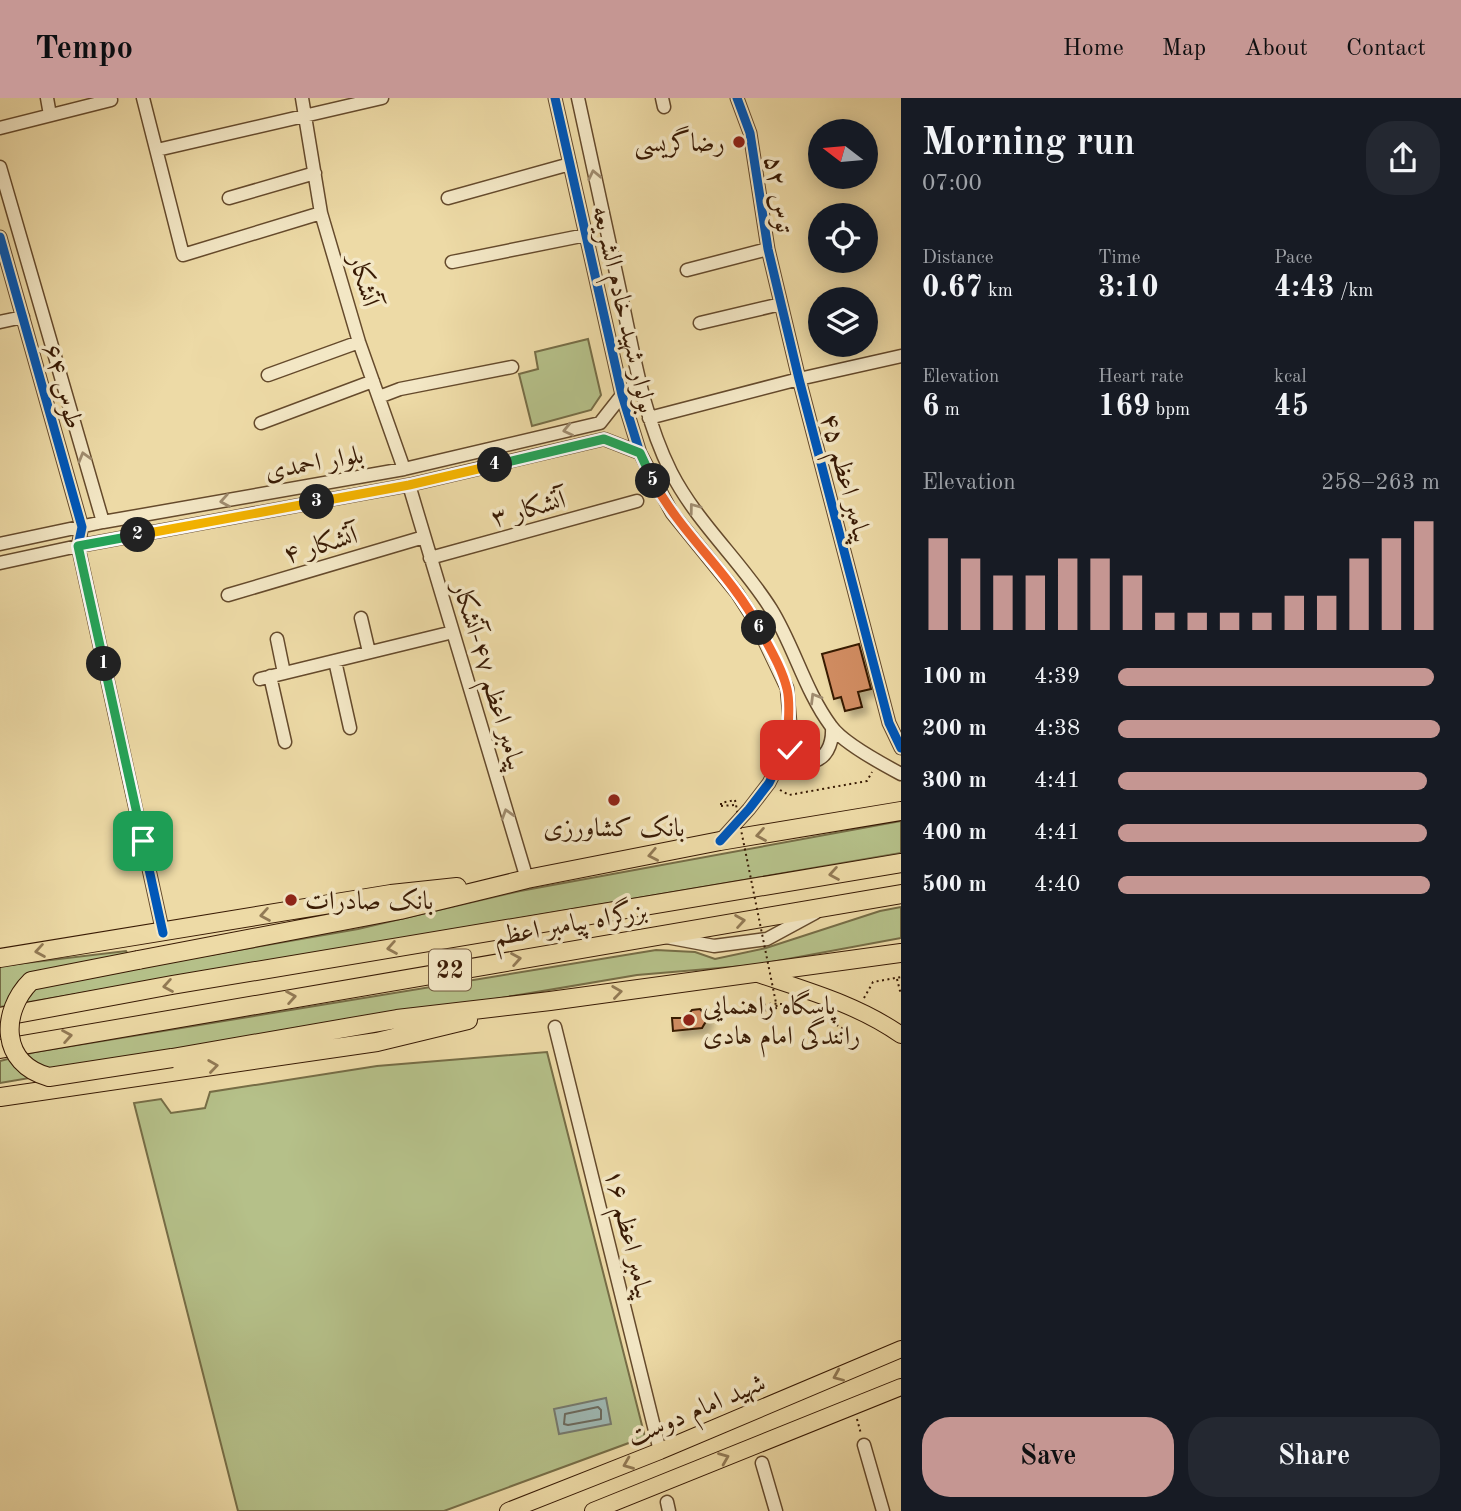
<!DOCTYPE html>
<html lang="en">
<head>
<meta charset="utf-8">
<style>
	:root { --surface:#171b24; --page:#242831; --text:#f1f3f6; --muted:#9ea1a6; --accent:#c59692 }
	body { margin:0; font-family:"Old Standard TT",Amiri,serif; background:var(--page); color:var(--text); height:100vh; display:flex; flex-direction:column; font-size:26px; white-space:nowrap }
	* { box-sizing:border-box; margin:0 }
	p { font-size:23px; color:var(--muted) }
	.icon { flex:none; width:38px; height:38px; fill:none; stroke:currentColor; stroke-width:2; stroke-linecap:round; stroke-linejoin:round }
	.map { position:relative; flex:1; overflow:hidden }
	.details { display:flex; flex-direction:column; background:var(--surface); width:560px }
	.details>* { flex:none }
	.needle { width:46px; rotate:286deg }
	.fabs { position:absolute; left:808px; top:21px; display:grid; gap:14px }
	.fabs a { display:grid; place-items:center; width:70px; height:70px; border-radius:50%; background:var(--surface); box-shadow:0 4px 18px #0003; font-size:35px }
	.pin { position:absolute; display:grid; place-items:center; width:60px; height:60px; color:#fff; margin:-30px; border-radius:14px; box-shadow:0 4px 10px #0006 }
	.km { position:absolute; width:35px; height:35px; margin:-18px; border-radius:50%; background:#222; color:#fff; font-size:19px; line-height:35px; text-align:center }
	.round { display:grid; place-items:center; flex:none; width:74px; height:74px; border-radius:28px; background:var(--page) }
	.overview { display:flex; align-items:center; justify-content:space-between; height:119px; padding:0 21px }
	h1 { font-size:38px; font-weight:700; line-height:52px }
	.figures { display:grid; grid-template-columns:repeat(3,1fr); gap:10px; height:119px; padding:7px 21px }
	.figures div { display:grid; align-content:center }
	.figures b { font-size:30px; font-weight:700 }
	.figures small { font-size:19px; font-weight:400 }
	.figures p { font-size:19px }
	.chart { height:196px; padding:14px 21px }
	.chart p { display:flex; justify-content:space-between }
	.chart svg { width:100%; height:126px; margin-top:7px; stroke:var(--accent); stroke-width:6 }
	.button { display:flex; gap:14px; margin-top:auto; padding:14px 21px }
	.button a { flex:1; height:80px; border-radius:28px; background:var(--accent); color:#111; font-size:28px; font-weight:700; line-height:80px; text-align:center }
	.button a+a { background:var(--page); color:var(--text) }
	ul { padding:0 21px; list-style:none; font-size:23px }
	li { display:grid; grid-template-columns:112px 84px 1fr; align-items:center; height:52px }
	li i { height:18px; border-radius:9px; background:var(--accent) }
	header { display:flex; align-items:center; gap:42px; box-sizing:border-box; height:98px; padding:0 35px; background:var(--accent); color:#111 }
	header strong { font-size:33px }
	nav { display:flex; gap:38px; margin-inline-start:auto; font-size:24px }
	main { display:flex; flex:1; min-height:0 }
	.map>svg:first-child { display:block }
	.green { fill:#b5c089; stroke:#766d46; stroke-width:2 }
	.water { fill:#9eb8b3; stroke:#75796d; stroke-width:2 }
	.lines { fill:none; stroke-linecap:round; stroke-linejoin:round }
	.shore { stroke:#6b695c; stroke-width:2 }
	.building { fill:#cf8b60; stroke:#381a04; stroke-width:2; filter:url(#shadow) }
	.minor-casing { stroke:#654a2c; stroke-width:15 }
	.major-casing { stroke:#381a04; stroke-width:18 }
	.highway-casing { stroke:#381a04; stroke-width:20 }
	.path { stroke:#381a04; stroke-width:2; stroke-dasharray:2 3.5; stroke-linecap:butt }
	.minor { stroke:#f3e7c5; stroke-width:12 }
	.major { stroke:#eddaa6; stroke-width:16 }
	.highway { stroke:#eddaa6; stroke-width:18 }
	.highway-bridge-casing { stroke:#381a04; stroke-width:20; stroke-linecap:butt }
	.path-bridge { stroke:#381a04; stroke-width:2; stroke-dasharray:2 3.5; stroke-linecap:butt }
	.highway-bridge { stroke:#eddaa6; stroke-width:18 }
	.cycleway-casing { stroke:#f3e7c5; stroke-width:13 }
	.cycleway { stroke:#0057b8; stroke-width:9 }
	.oneway { stroke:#9f8b6e }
	.oneway2 { stroke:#927a55 }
	.split-1-casing { stroke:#fff; stroke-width:14 }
	.split-2-casing { stroke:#fff; stroke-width:14 }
	.split-3-casing { stroke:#fff; stroke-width:14 }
	.split-4-casing { stroke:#fff; stroke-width:14 }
	.split-5-casing { stroke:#fff; stroke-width:14 }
	.split-6-casing { stroke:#fff; stroke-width:14 }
	.split-7-casing { stroke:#fff; stroke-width:14 }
	.split-1 { stroke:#22a559; stroke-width:9 }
	.split-2 { stroke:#22a559; stroke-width:9 }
	.split-3 { stroke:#f5b400; stroke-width:9 }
	.split-4 { stroke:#f5b400; stroke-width:9 }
	.split-5 { stroke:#22a559; stroke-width:9 }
	.split-6 { stroke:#f0652b; stroke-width:9 }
	.split-7 { stroke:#f0652b; stroke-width:9 }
	.poi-dot { fill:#8f2418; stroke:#f3e7c5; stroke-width:2.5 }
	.labels { text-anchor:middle; stroke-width:7; stroke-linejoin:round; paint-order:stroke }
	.shield { fill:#f3e7c5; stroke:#70583e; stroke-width:2 }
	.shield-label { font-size:24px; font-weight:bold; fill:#381a04 }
	.poi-label { font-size:26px; fill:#381a04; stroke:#f3e7c5; text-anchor:start }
	.street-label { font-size:26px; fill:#381a04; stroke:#f3e7c5 }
</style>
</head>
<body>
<header>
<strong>Tempo</strong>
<nav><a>Home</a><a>Map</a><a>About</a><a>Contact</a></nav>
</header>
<main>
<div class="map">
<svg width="901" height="1413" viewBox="0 0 901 1413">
	<defs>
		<filter id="shadow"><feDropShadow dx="6" dy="6" stdDeviation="3.5" flood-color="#0004"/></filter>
	</defs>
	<rect width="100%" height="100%" fill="#eddaa6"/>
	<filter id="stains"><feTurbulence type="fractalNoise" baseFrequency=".00286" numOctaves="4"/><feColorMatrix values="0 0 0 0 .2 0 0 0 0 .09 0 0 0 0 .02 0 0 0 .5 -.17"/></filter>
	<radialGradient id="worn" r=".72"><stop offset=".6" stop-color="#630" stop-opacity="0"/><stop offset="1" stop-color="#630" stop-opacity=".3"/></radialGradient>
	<path class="green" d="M588 241 601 297 591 312 532 328 519 276 538 271 535 254Z
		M901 723V755L0 909V868L126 853 136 870 358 831 520 793Z
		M901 809V840L755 867 637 877 0 985V963L35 954 656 852 695 854 715 861 766 850 880 813Z
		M547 954 645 1339 444 1413H238L134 1005 161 1001 171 1015 205 1010 210 994 377 968Z"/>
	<path class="water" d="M606 1300 611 1326 559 1336 554 1311Z"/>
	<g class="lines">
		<path class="shore" d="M598 1309 601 1312V1321L568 1327 564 1326 565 1316Z"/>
	</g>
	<path class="building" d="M859 546 871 591 858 594 862 609 845 613 841 599 834 601 822 556Z
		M700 911 708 920 702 930 673 933 672 920H684V917H688L692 912Z"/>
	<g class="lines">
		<defs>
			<path id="minor" d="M47 0 50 17
				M143 0 183 157 321 115
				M302 0 321 115 359 244 404 371
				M555 0 622 297 640 355 672 415 737 495 755 523 787 590 790 625 780 663 769 685 749 711 720 743
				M578 0C593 69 608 138 623 207 635 264 645 322 671 374 697 425 741 463 771 511 794 548 805 593 831 628 842 644 884 667 901 676
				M662 0 664 9
				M737 0 750 35 768 151 799 281 889 625 901 650
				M0 30 111 2
				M157 52 382 0
				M0 69 103 424
				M229 100 315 75
				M448 100 570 66
				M0 139 82 429 78 448 163 835
				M452 164 586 137
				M687 172 768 151
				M0 224 23 219
				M700 225 781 206
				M268 277 359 244
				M379 299 400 291 512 269
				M649 320 799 281 901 258
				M261 325 373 283
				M409 387 527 781
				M0 446 103 424 404 371 600 325 622 297
				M430 460 637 403
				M0 465 78 448 409 387 604 341 640 355
				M228 497 424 439
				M361 520 369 554
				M277 541 284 575
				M335 563 350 630
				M270 578 285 644
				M260 581 453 534
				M787 641C798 677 834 667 832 630
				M666 839 714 848 767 841 815 815
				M555 929 660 1353
				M864 1347 883 1413
				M762 1365 776 1413
				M667 1404 669 1413"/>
			<path id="major" d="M755 875C805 892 857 906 901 937
				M508 1413 660 1353 901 1251
				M593 1413 901 1289"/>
			<path id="highway" d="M0 860 391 796 457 789
				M138 862 400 812 527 781 720 743 901 713
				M0 919 172 887 901 765
				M0 951 901 796
				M172 960 397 921 550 903 901 855
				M0 999 377 944 468 922"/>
		</defs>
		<use href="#minor" class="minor-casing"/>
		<use href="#major" class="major-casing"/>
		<use href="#highway" class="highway-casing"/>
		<path class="path" d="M780 692 789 697 867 683 872 674
			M721 707V705L735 702
			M721 708 735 707
			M897 881 901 897
			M864 900 873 884 901 879
			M777 910 763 913 762 907C791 901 821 917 845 932L849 926
			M857 1321 861 1336"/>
		<use href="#minor" class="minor"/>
		<use href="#major" class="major"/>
		<use href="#highway" class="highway"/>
		<defs>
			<path id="highway-bridge" d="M138 862 31 883C0 914 0 966 49 979L172 960"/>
		</defs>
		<use href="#highway-bridge" class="highway-bridge-casing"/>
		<path class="path-bridge" d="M735 702 777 910"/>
		<use href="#highway-bridge" class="highway-bridge"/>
		<defs>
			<path id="cycleway" d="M555 0 622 297 640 355 672 415 737 495 755 523 787 590 790 625 780 663 769 685 749 711 720 743
				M737 0 750 35 768 151 799 281 889 625 901 650
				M0 139 82 429 78 448 163 835"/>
		</defs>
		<use href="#cycleway" class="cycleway-casing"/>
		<use href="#cycleway" class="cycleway"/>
	</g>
	<defs><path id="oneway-chevron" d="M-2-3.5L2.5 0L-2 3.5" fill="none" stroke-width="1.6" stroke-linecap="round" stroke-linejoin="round" transform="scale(1.75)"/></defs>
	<g class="oneway">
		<use href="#oneway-chevron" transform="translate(594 77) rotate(-102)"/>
		<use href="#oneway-chevron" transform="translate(568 332) rotate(167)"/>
		<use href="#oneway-chevron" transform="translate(84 359) rotate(-106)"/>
		<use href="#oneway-chevron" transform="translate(225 403) rotate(170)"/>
		<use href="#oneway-chevron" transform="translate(694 410) rotate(-127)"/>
		<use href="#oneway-chevron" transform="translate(815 600) rotate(-121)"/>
		<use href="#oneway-chevron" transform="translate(507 716) rotate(-107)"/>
	</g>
	<g class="oneway2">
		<use href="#oneway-chevron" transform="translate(761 737) rotate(170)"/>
		<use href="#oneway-chevron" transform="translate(653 757) rotate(169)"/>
		<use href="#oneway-chevron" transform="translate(834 776) rotate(170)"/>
		<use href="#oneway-chevron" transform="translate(265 817) rotate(170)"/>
		<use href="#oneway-chevron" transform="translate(740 823) rotate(-9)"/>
		<use href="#oneway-chevron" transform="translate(392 850) rotate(170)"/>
		<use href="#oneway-chevron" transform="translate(40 853) rotate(171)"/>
		<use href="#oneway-chevron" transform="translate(516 861) rotate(-10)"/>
		<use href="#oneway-chevron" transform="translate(168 888) rotate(170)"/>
		<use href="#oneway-chevron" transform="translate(617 894) rotate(-8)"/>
		<use href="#oneway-chevron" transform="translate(291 899) rotate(-10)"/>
		<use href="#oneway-chevron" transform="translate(67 938) rotate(-10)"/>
		<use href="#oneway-chevron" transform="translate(213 968) rotate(-8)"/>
		<use href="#oneway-chevron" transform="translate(838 1278) rotate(157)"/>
		<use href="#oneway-chevron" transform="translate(724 1360) rotate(-22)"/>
		<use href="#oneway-chevron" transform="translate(628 1366) rotate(158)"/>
	</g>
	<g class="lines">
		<defs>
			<path id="split-1" d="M104 566 143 743"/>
			<path id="split-2" d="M104 566 78 448 138 437"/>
			<path id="split-3" d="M138 437 317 404"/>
			<path id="split-4" d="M317 404 409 387 495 367"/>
			<path id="split-5" d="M495 367 604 341 640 355 653 383"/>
			<path id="split-6" d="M653 383C682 437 731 476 759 530"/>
			<path id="split-7" d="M759 530C769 549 782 570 787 591 792 611 785 633 790 652"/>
		</defs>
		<use href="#split-1" class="split-1-casing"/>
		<use href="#split-2" class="split-2-casing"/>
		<use href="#split-3" class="split-3-casing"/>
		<use href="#split-4" class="split-4-casing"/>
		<use href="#split-5" class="split-5-casing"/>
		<use href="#split-6" class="split-6-casing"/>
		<use href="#split-7" class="split-7-casing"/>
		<use href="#split-1" class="split-1"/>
		<use href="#split-2" class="split-2"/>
		<use href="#split-3" class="split-3"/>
		<use href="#split-4" class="split-4"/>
		<use href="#split-5" class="split-5"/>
		<use href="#split-6" class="split-6"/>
		<use href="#split-7" class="split-7"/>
	</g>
	<g class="poi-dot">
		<circle cx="739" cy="44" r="7"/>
		<circle cx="614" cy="702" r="7"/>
		<circle cx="291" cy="802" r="7"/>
		<circle cx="689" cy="922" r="7"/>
	</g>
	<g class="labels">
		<rect class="shield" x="429" y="851.5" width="42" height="41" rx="5"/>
		<g class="shield-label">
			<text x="450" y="880">22</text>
		</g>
		<g class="poi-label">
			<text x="725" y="53" text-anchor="end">رضاگریسی</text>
			<text x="614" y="738" text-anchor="middle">بانک کشاورزی</text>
			<text x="305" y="811">بانک صادرات</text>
			<text x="703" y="916">پاسگاه راهنمایی<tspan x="703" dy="30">رانندگی امام هادی</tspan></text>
		</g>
		<g class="street-label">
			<text transform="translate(780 96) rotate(81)" y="9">توس ۵۲</text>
			<text transform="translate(365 182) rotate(74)" y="9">آتشکار</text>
			<text transform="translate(625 211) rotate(77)" y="9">بولوار شهید خادم الشریعه</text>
			<text transform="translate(64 288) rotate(74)" y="9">طوس ۶۴</text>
			<text transform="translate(314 364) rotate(-10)" y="9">بلوار احمدی</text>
			<text transform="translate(847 380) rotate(75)" y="9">پیامبر اعظم ۴۵</text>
			<text transform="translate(528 410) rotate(-15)" y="9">آتشکار ۳</text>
			<text transform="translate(320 446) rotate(-16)" y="9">آتشکار ۴</text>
			<text transform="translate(490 578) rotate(73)" y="9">پیامبر اعظم ۴۷-آتشکار</text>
			<text transform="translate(570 825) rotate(-10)" y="9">بزرگراه پیامبر اعظم</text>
			<text transform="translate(630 1136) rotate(76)" y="9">پیامبر اعظم ۱۶</text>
			<text transform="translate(696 1311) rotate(-23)" y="9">شهید امام دوست</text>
		</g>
	</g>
	<rect width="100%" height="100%" filter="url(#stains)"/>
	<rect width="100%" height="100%" fill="url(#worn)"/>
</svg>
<div class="fabs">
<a><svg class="needle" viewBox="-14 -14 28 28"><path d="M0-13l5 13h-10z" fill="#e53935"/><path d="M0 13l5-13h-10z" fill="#9ea1a6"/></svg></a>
<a><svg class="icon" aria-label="locate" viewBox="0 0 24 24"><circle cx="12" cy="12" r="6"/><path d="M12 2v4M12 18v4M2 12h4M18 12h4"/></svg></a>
<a><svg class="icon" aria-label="layers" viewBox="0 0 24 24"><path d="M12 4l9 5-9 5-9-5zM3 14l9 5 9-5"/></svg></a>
</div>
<div class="pin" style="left:143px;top:743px;background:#1e9e55"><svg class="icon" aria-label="arrive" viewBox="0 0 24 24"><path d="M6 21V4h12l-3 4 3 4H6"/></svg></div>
<div class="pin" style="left:790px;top:652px;background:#d93025"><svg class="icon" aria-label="check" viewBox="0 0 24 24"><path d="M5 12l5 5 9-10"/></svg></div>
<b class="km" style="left:104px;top:566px">1</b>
<b class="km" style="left:138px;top:437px">2</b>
<b class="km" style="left:317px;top:404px">3</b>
<b class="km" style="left:495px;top:367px">4</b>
<b class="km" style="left:653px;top:383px">5</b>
<b class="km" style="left:759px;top:530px">6</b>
</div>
<section class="details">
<div class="overview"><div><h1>Morning run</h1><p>07:00</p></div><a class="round"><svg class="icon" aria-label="share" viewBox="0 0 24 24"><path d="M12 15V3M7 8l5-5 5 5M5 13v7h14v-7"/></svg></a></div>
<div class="figures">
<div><p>Distance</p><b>0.67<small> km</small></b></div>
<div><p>Time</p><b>3:10</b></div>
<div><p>Pace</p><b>4:43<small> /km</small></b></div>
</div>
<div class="figures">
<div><p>Elevation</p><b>6<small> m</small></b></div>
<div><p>Heart rate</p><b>169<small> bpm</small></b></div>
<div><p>kcal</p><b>45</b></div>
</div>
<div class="chart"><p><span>Elevation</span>258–263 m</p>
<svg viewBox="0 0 160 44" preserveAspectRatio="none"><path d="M5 44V12M15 44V19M25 44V25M35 44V25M45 44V19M55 44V19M65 44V25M75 44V38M85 44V38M95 44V38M105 44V38M115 44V32M125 44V32M135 44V19M145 44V12M155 44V6"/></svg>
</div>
<ul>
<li><b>100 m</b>4:39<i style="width:98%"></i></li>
<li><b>200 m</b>4:38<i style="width:100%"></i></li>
<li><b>300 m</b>4:41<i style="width:96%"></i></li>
<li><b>400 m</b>4:41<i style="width:96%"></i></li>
<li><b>500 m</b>4:40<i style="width:97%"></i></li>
</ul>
<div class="button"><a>Save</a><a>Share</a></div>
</section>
</main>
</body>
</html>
